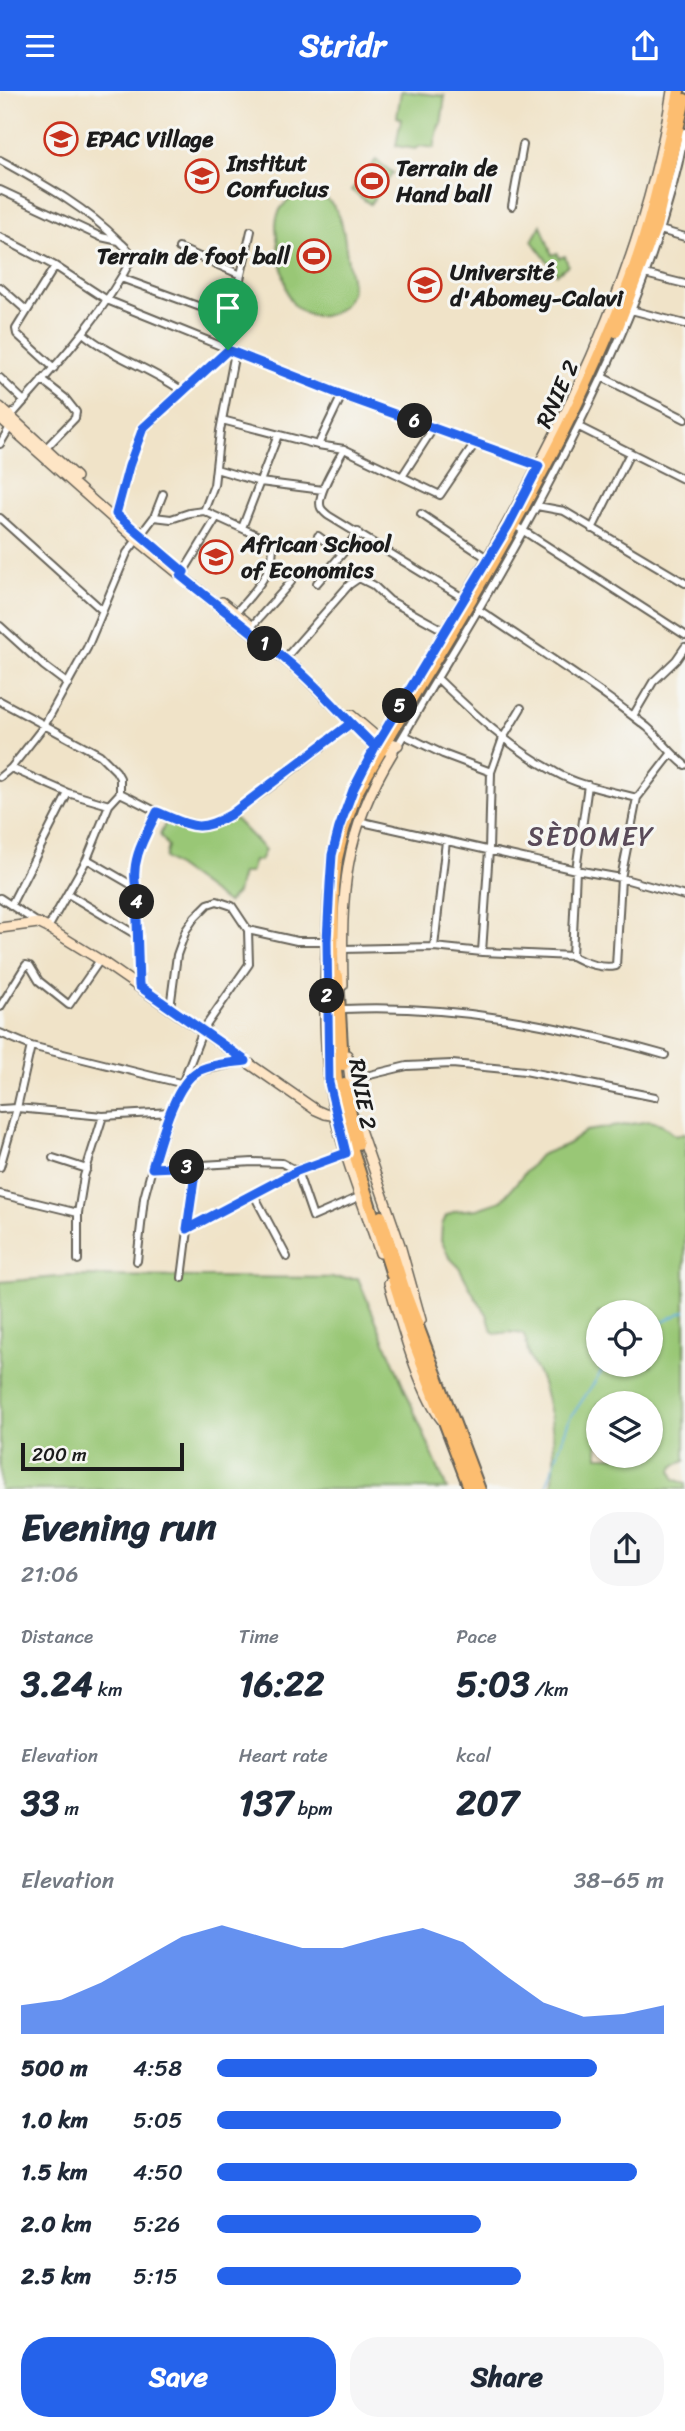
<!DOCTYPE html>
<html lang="en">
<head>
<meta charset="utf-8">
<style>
	:root { --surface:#fff; --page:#f6f6f7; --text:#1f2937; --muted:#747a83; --accent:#2563eb }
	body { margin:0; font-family:Sriracha,sans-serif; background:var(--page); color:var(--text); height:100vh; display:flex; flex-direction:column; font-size:26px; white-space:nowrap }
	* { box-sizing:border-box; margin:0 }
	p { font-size:23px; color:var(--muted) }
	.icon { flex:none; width:38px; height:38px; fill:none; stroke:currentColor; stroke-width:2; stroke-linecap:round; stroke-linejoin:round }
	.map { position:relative; height:1398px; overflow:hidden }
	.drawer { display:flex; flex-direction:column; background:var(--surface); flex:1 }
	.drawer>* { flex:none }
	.tools { position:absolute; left:586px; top:1209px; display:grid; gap:14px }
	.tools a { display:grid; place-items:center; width:77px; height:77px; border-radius:50%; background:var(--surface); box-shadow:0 2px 5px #0004; font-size:35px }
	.scale { position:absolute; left:21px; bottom:18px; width:163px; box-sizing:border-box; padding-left:7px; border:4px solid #1c1c1c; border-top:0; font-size:19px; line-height:24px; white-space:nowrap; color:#1c1c1c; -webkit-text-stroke:5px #f6f6f2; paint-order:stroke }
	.pin { position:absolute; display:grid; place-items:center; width:60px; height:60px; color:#fff; margin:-72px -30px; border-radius:50% 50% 50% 0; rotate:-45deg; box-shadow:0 0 7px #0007 }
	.pin .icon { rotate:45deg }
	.km { position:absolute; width:35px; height:35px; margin:-18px; border-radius:50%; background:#222; color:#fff; font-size:19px; line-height:35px; text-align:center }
	.round { display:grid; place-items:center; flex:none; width:74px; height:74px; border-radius:28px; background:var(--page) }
	.headline { display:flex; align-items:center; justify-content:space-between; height:119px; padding:0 21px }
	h1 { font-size:38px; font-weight:700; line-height:52px }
	.stats { display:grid; grid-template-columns:repeat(3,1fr); gap:10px; height:119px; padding:7px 21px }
	.stats div { display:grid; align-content:center }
	.stats b { font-size:35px; font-weight:700 }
	.stats small { font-size:19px; font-weight:400 }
	.stats p { font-size:19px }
	.chart { height:196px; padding:14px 21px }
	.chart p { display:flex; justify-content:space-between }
	.chart svg { width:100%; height:126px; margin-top:7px; fill:var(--accent); opacity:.7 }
	.action { display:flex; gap:14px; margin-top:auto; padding:14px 21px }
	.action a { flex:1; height:80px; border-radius:28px; background:var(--accent); color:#fff; font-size:28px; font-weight:700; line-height:80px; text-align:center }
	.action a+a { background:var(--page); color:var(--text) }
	ul { padding:0 21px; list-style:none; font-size:23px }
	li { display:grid; grid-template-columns:112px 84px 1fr; align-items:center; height:52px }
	li i { height:18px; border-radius:9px; background:var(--accent) }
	header { display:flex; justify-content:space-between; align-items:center; height:91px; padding:0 21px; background:var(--accent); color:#fff; font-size:32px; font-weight:700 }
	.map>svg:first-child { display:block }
	.green { fill:#99c776; stroke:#5a7249; stroke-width:2; fill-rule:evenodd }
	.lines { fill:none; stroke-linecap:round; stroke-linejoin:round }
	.stream { stroke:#5faed9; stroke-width:2 }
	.street-casing { stroke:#666258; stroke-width:10 }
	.secondary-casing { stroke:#666258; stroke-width:12 }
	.highway-casing { stroke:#666258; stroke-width:14 }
	.street { stroke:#fff; stroke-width:6 }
	.secondary { stroke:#fee5c5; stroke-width:9 }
	.highway { stroke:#fcbd6f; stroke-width:10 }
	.route-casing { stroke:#fff; stroke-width:14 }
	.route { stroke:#2563eb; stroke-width:9 }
	.labels { text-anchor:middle; stroke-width:6; stroke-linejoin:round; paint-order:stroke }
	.poi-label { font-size:23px; font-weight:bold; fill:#1c1c1c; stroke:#f6f6f2; text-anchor:start }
	.street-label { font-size:23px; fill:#1c1c1c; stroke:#f6f6f2 }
	.quarter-label { font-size:26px; letter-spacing:2px; fill:#594a59; stroke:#f6f6f2 }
</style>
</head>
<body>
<header><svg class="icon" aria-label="menu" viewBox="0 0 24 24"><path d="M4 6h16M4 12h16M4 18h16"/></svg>Stridr<svg class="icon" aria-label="share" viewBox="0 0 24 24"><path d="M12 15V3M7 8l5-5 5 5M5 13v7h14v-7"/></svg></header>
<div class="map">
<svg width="685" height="1399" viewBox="0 0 685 1399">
	<rect width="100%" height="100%" fill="#f6f6f2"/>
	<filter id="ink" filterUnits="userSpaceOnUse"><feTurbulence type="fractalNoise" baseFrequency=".0143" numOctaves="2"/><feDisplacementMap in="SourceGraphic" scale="14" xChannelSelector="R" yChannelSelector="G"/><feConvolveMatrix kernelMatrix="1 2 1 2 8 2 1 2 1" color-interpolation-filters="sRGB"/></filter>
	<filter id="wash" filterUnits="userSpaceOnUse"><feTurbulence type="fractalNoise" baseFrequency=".00686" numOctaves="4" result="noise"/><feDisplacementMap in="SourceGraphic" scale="28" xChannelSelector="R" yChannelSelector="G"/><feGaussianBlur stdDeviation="1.57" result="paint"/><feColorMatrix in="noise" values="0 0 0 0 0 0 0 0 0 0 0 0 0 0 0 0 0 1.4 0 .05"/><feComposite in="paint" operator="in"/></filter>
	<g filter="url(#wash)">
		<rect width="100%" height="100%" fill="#f0e3c8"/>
		<path class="green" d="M401 0 445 5 441 34H439L434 57 420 55 416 58 396 55 401 28 397 26Z
			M376 69 393 82 370 113 351 99Z
			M304 102C344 102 343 141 348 171 349 180 354 193 351 202 346 215 336 223 323 225 310 227 298 220 291 210 285 201 277 149 276 136 276 131 277 125 279 121 284 110 294 105 304 102Z
			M541 134 552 164 557 162 559 167 565 165 568 174 557 183 532 150Z
			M234 727 265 759 260 770 254 769 250 782H242L237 802 227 812 165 767 168 755 160 744 166 731 201 738Z
			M650 1030 661 1033 676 1045 685 1042V1370L675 1374 671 1379 674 1388 685 1393V1398H552C557 1362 553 1324 541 1289 538 1280 531 1273 529 1264 526 1256 528 1251 523 1243L509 1241 495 1243 492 1240 487 1223 475 1206 459 1176 449 1166 441 1149 442 1134 446 1125 455 1120 477 1118 501 1110 540 1064 568 1053 586 1040ZM598 1222H651V1274H598ZM651 1312V1365H598V1312Z
			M70 1185 358 1187 447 1398 0 1399V1191Z"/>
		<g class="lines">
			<path class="stream" d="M651 1237 685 1220
				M545 1399 569 1329 606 1274"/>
		</g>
	</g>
	<g filter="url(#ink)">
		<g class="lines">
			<defs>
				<path id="street" d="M0 69C43 93 84 115 119 150 125 156 130 159 132 167 101 227 55 275 11 325L10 336 0 353
					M0 99 101 146 119 150
					M512 115 523 54
					M660 139 685 146
					M0 146 55 175 107 209 342 304 539 375
					M179 157 241 184
					M645 183 685 193
					M121 187 203 217 231 230
					M0 196 26 219
					M631 219 685 233
					M83 242C113 267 151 277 182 300
					M54 277 17 243 16 238 55 175
					M602 286 685 328
					M0 287 24 310
					M42 289 65 307 76 321 75 327 45 358
					M222 329 318 354 344 358 440 404 476 351
					M579 336 685 389
					M318 354 342 304
					M344 358C338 370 315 405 321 417 322 419 327 424 329 425L465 508
					M216 378 260 391 323 399
					M403 384 434 336
					M537 415 564 420 685 492
					M204 420 214 394 220 340 235 261
					M115 423 129 375 143 337 228 259 227 245 251 140
					M421 423 487 467
					M154 426 163 403
					M0 427 102 519
					M242 437 278 344
					M519 437 685 544
					M592 438 630 362
					M318 445 342 463 358 441
					M181 485 217 426
					M317 492 342 463
					M479 519C535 557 594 594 647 636 661 648 670 662 685 674
					M0 535 44 575 68 593
					M252 535 291 491
					M288 564 349 494 359 487 373 494 389 509 445 540
					M437 587C474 623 509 656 555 681 579 695 610 700 637 707
					M0 610 100 664 116 680 120 687V702L109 714 87 768 48 837
					M633 625 653 591 676 569 685 556
					M404 644 443 663 491 681
					M396 657C411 633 424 608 439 584 475 525 510 465 542 405 604 289 661 170 685 41
					M11 677 68 702 109 714
					M0 686 11 677 44 635 87 557 127 462 154 426 171 428 189 422 204 420 272 451C278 479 249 506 233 525
					M120 702C142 712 177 735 200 736 224 738 327 651 351 632
					M358 730 576 779 621 787 685 805
					M87 768 137 797
					M68 803 138 845
					M0 807 38 832
					M11 814 68 702
					M248 839 297 850H327
					M434 856 446 750
					M342 858 434 856 482 861 572 865C584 872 602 878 616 875L621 787 637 707 671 663
					M482 861 489 759 491 681 503 647 521 617
					M572 865 576 779 588 694
					M139 895 137 797C130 769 145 746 157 721
					M0 916 26 874 30 875 39 890 69 914 100 869
					M344 918C453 913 560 934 665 964
					M0 942 31 955 184 993
					M349 989 407 975 452 973 525 980 655 1006
					M186 991 198 980 246 970
					M0 1018 17 1017 103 1025 171 1021
					M53 1067 87 1078
					M0 1076 17 1017 31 955
					M152 1077 253 1071 282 1072 297 1080 313 1126 361 1105
					M0 1103 78 1122
					M254 1104 287 1166
					M187 1138 297 1080 346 1062
					M78 1169V1122L84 1085 103 1025
					M137 1170 144 1107 152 1077 171 1021 203 939 249 873 248 839 232 815 217 810 208 813 195 826 186 839 177 864 170 917
					M182 1187 196 1075"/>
				<path id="secondary" d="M0 316 76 386
					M0 327 136 448 299 580 375 656 393 661C343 742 341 801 343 894
					M222 511 249 533
					M351 624 379 648 398 654
					M353 701 379 648 394 626C510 430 637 230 672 0
					M331 778 332 764 344 724
					M329 802C325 872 320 957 335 1025 346 1072 365 1117 380 1162
					M0 837 38 832 48 837 100 869 316 1019 325 1023 338 1025
					M347 964 353 1012
					M358 1033 400 1154 421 1229
					M389 1192C399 1226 421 1308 444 1331"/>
				<path id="highway" d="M616 241 656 135 685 8
					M338 885 343 974
					M344 993 358 1053
					M381 1125 406 1203 480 1399
					M470 1399 409 1239 342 1024 337 990 332 929 334 797 337 768 344 739 356 704C406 613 464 526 514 434 567 338 619 235 649 129 661 87 670 43 679 0"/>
			</defs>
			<use href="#street" class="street-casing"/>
			<use href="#secondary" class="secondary-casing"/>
			<use href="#highway" class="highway-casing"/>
			<use href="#street" class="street"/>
			<use href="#secondary" class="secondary"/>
			<use href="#highway" class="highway"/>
		</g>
	</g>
	<g class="lines" filter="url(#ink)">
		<defs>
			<path id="route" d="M228 259 143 337 129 375 116 423 184 481 181 485C220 517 261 547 299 580 326 604 349 632 375 656L353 699 339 737 332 764 330 793 327 850 329 992 346 1062 297 1080 187 1138 196 1075 152 1077C160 1051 174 993 198 980 212 973 231 972 246 970L139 895 136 797C130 769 145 746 157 721 190 734 197 743 230 724L351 632 375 656 508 435 539 375 342 304 228 259"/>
		</defs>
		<use href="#route" class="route-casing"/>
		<use href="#route" class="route"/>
	</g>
	<defs>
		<symbol id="university-ring" viewBox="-11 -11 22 22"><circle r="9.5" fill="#f6f6f2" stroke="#c8321e" stroke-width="1.5"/><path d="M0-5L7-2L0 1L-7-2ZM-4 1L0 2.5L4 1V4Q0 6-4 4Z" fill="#c8321e"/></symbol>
		<symbol id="stadium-ring" viewBox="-11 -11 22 22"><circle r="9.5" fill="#f6f6f2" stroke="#c8321e" stroke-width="1.5"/><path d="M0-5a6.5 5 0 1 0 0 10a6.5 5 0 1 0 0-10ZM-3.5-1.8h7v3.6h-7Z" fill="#c8321e"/></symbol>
	</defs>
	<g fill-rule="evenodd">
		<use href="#university-ring" x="42" y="29" width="38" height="38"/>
		<use href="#university-ring" x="183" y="66" width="38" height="38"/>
		<use href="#stadium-ring" x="353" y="71" width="38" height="38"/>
		<use href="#stadium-ring" x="295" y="146" width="38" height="38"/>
		<use href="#university-ring" x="406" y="175" width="38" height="38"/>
		<use href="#university-ring" x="197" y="447" width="38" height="38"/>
	</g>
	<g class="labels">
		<g class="poi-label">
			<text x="86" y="56">EPAC Village</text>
			<text x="227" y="80">Institut<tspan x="227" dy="26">Confucius</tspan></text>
			<text x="396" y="85">Terrain de<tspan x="396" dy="26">Hand ball</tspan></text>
			<text x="290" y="173" text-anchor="end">Terrain de foot ball</text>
			<text x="450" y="189">Université<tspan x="450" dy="26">d'Abomey-Calavi</tspan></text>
			<text x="241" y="461">African School<tspan x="241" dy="26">of Economics</tspan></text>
		</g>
		<g class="street-label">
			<text transform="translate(557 303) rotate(-65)" y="8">RNIE 2</text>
			<text transform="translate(363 1003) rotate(80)" y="8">RNIE 2</text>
		</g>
		<g class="quarter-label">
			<text x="591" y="754">SÈDOMEY</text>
		</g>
	</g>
</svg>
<div class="tools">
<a><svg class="icon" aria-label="locate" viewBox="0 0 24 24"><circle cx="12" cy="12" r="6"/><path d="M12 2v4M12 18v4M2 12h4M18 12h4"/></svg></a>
<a><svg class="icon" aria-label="layers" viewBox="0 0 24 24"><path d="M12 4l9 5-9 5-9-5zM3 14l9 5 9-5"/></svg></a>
</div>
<div class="scale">200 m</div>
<div class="pin" style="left:228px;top:259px;background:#1e9e55"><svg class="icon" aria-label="arrive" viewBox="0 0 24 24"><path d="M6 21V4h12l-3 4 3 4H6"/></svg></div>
<b class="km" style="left:265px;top:553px">1</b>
<b class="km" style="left:327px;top:905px">2</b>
<b class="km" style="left:187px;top:1076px">3</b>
<b class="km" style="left:137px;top:811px">4</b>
<b class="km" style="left:400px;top:615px">5</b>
<b class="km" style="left:415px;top:330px">6</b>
</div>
<section class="drawer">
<div class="headline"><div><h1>Evening run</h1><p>21:06</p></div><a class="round"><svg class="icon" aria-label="share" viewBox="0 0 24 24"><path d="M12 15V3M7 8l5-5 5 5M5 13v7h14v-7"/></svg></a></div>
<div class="stats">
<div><p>Distance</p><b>3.24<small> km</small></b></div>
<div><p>Time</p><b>16:22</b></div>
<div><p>Pace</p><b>5:03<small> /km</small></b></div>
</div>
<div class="stats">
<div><p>Elevation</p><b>33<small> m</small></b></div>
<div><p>Heart rate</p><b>137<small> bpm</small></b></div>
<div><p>kcal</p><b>207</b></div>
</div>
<div class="chart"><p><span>Elevation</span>38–65 m</p>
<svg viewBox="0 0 160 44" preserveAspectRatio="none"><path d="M0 44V34L10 32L20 26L30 18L40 10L50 6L60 10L70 14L80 14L90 10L100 7L110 12L120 23L130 33L140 38L150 37L160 34V44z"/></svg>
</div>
<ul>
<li><b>500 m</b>4:58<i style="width:85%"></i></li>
<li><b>1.0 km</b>5:05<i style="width:77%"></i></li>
<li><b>1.5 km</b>4:50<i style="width:94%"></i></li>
<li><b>2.0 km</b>5:26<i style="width:59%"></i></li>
<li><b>2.5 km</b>5:15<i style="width:68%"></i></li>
</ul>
<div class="action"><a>Save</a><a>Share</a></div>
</section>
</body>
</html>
